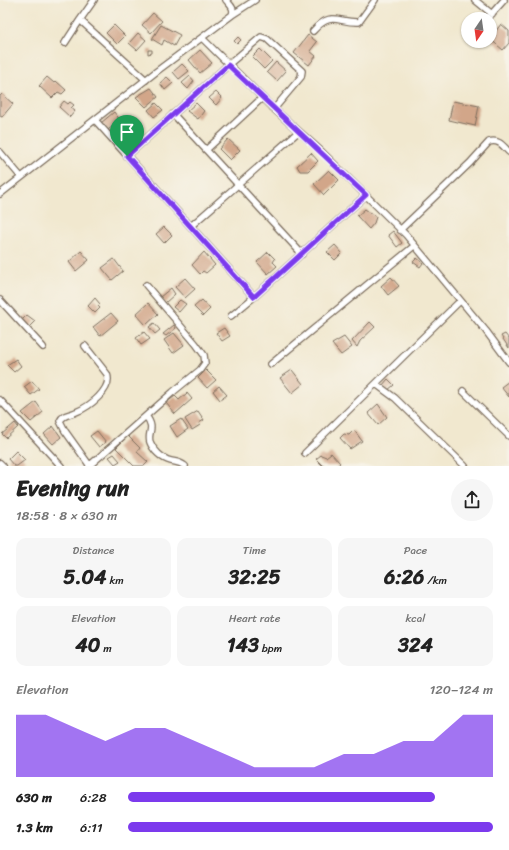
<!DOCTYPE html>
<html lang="en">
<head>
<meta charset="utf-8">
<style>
	:root { --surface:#fff; --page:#f6f6f6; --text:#222; --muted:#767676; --accent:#7c3aed }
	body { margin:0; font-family:Sriracha,sans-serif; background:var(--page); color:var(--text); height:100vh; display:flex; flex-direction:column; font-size:15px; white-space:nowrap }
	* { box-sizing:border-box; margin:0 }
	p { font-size:13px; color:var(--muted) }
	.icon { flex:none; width:22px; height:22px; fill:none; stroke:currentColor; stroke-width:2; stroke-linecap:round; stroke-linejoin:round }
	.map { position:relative; height:466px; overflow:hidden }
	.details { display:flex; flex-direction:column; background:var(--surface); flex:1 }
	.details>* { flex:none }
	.needle { width:26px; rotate:193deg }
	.tools { position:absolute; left:461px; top:12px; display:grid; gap:8px }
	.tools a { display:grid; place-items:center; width:36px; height:36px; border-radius:50%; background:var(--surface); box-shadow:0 1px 3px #0004; font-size:20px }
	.pin { position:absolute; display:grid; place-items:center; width:34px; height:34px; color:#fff; margin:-41px -17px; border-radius:50% 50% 50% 0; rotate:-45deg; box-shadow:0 0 4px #0007 }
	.pin .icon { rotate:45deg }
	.round { display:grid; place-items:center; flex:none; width:42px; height:42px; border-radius:21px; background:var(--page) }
	.summary { display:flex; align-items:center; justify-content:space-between; height:68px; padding:0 16px }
	h1 { font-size:22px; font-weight:700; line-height:30px }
	.figures { display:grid; grid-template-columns:repeat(3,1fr); gap:6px; height:68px; padding:4px 16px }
	.figures div { display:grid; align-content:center; border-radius:10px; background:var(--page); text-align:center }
	.figures b { font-size:20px; font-weight:700 }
	.figures small { font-size:11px; font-weight:400 }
	.figures p { font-size:11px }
	.chart { height:112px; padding:8px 16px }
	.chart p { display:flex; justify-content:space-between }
	.chart svg { width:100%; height:72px; margin-top:4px; fill:var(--accent); opacity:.7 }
	ul { padding:0 16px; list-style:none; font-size:13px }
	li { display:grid; grid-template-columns:64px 48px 1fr; align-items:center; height:30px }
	li i { height:10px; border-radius:5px; background:var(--accent) }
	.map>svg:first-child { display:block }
	.building { fill:#d2a689 }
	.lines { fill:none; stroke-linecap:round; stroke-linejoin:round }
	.minor-casing { stroke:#7b6c5c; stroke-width:8 }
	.minor { stroke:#fff; stroke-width:5.5 }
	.route-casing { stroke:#fff; stroke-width:8 }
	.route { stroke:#7c3aed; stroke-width:5 }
</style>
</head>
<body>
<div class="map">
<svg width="509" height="466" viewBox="0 0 509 466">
	<rect width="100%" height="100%" fill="#f7f3e8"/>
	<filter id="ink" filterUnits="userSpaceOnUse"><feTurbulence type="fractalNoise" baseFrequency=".025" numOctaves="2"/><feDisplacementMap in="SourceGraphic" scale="8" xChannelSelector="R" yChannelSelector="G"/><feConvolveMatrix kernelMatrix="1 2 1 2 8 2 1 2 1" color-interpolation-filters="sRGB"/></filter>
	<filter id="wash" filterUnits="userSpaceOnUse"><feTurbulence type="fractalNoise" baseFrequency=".012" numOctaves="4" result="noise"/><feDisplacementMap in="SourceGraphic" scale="16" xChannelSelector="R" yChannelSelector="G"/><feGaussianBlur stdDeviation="0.9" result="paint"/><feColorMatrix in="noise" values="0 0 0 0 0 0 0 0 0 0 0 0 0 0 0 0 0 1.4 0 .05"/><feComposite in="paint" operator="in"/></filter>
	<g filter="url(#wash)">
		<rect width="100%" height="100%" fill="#f1e8cf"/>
		<g id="blocks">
			<path class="building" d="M153 13 162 21 151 33 142 25Z
				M501 24 509 31V43L503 50 490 39Z
				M114 25 125 36 117 44 106 33Z
				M161 25 180 35 174 46 164 40 162 45 152 39Z
				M138 33 146 40 137 50 129 43Z
				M308 35 317 42 310 51 316 56 309 65 294 53Z
				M238 37 241 40 237 44 234 41Z
				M260 49 272 61 264 69 252 57Z
				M148 50H152V53L148 54Z
				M200 50 212 63 200 73 189 60Z
				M276 62 286 71 277 81 267 72Z
				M182 64 189 71 179 79 173 72Z
				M190 76 194 81 188 89 182 83Z
				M47 77 54 83 56 81 66 90 62 94 58 92 52 98 39 86Z
				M167 77 173 83 165 90 160 83Z
				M151 88 158 97 146 107 136 97Z
				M216 92 222 98 216 105 209 98Z
				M2 94 13 104 2 117 0 116V96Z
				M64 101 68 104 70 102 74 105 71 108 75 111 70 117 59 107Z
				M453 101 479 106 475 126 449 120Z
				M156 103 163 110 154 117 148 110Z
				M196 103 204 111 198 119 187 111Z
				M114 112 120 120 108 130 101 123Z
				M121 124 124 127 113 136 110 132Z
				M228 139 240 150 230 160 219 149Z
				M311 153 318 161 308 171H300L297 166Z
				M329 170 339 180 324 195 314 184Z
				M365 209 376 217 374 223 369 229 357 216Z
				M164 227 172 235 164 243 156 234Z
				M393 231 402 243 397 247 388 235Z
				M335 245 342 253 335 260 327 252Z
				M81 251 89 260 76 271 69 262Z
				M204 252 215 265 206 273 203 271 200 274 192 265Z
				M268 252 275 259 273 262 277 266 268 274 257 262Z
				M417 258 423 263 420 267 413 262Z
				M114 259 123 271 112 280 102 268Z
				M391 277 399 286 388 295 381 286Z
				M185 278 195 289 185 298 175 287Z
				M171 288 175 294 165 303 160 297Z
				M95 298 100 304 98 306 100 308 95 313 88 306Z
				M180 300 186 304 179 312 173 307Z
				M202 300 210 309 203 316 194 307Z
				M148 303 158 314 146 325 136 314Z
				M111 313 118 321 100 336 93 327Z
				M27 315 35 321 29 327 22 320Z
				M370 322 375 327 360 341 357 347 352 341Z
				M154 323 160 330 155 334 149 327Z
				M174 325 176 328 166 336 163 334Z
				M224 328 230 336 222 341 216 333Z
				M144 332 150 339 141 345 136 338Z
				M174 333 184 345 173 353 164 340Z
				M505 334 509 339V348L501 336Z
				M344 337 352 347 341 355 332 344Z
				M16 359 21 366 14 372 7 365Z
				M206 370 216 380 207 388 198 378Z
				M292 370 303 384 292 393 280 378Z
				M388 379 394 385 387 391 382 386Z
				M32 381 39 389 31 395 24 387Z
				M509 381V397L501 387Z
				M219 386 227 395 220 400 213 391Z
				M187 393 192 399 175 414 166 403 175 396 179 400Z
				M36 402 43 412 31 422 22 413Z
				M378 404 387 417 378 425 368 413Z
				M198 411 204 420 199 423 200 425 192 430 185 419Z
				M181 419 188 429 177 437 170 426Z
				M15 423 18 427 6 438 2 434Z
				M53 426 61 437 53 444 44 434Z
				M354 430 362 441 350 449 340 438 344 434 349 435Z
				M97 431 106 442 99 447 90 436Z
				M128 436 140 448 137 452 148 462 144 466H134L116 448Z
				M16 451 25 460 17 466H14L8 459Z
				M331 453 340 463 337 466H323L316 459 321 455 326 457Z
				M114 454 120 461 115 464 109 457Z"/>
		</g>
	</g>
	<g filter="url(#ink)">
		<use href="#blocks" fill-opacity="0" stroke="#7b6c5c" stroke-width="1"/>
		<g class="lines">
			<defs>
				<path id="minor" d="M94 0 80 20 146 80
					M475 0 492 14
					M232 15 255 0
					M487 19 504 0
					M313 31C332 10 337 23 359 22L375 0
					M202 38 274 109 322 152 406 235 486 331 509 362
					M65 43 80 20
					M173 114 302 254
					M95 120 254 297
					M206 150 262 98
					M0 152 21 177
					M127 156 228 65 261 37 267 39 302 71 301 77 274 109
					M0 194 157 71 232 15C235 8 230 5 226 0
					M191 226 298 132
					M400 230 470 163 489 142C499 139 503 146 509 152
					M0 300 43 347
					M231 316 254 297 366 195
					M85 346 107 374C113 389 89 407 76 412 70 415 63 414 60 421L65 431 90 466
					M271 364 414 246
					M376 384 395 398 465 466
					M463 391 509 436
					M0 400 61 466
					M146 416C156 429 147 432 150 442 153 450 162 459 171 461 176 462 180 462 185 466
					M305 453 460 301
					M0 463 3 466
					M89 466 173 392 200 370 205 363 204 355 196 344 146 285"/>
			</defs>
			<use href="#minor" class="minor-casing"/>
			<use href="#minor" class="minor"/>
		</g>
	</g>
	<g class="lines" filter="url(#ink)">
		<defs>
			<path id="route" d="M228 65 366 195 254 297 127 156Z"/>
		</defs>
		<use href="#route" class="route-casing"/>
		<use href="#route" class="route"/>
	</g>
</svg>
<div class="tools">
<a><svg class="needle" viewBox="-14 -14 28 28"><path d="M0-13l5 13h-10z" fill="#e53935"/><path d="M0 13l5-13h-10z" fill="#767676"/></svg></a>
</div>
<div class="pin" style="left:127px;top:156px;background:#1e9e55"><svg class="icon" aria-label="arrive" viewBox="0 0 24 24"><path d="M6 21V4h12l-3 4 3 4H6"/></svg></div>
</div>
<section class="details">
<div class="summary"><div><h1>Evening run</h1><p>18:58 · 8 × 630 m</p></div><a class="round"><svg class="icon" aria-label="share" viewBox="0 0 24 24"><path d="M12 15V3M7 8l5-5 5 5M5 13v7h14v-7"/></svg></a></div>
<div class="figures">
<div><p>Distance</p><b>5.04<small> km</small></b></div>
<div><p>Time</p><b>32:25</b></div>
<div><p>Pace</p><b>6:26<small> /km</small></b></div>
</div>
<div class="figures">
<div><p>Elevation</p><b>40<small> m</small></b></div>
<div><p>Heart rate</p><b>143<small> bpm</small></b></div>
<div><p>kcal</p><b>324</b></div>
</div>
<div class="chart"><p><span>Elevation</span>120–124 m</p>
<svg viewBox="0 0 160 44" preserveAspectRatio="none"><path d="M0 44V6L10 6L20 14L30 22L40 14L50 14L60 22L70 30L80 38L90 38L100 38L110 30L120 30L130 22L140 22L150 6L160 6V44z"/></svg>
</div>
<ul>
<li><b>630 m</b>6:28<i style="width:84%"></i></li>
<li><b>1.3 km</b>6:11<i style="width:100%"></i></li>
</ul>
</section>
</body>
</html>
